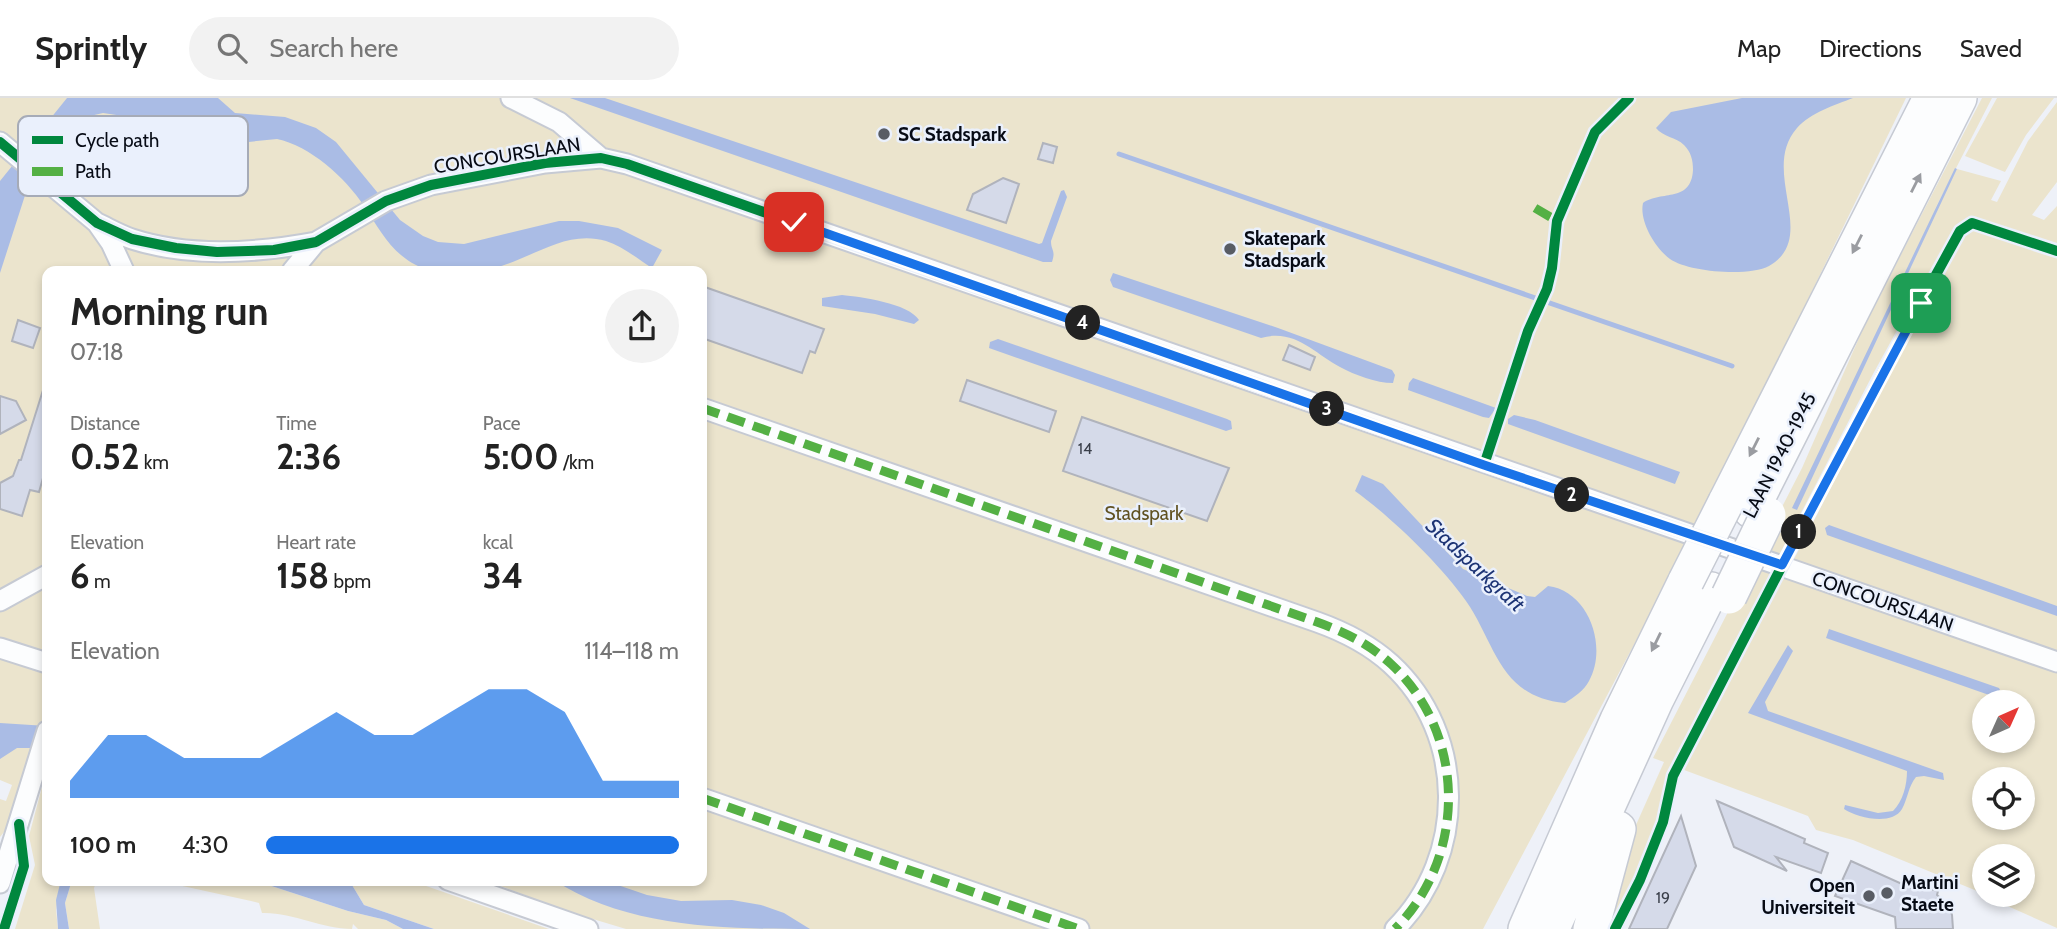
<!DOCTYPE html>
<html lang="en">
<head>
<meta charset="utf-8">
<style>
	:root { --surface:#fff; --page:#f2f2f2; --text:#222; --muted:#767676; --line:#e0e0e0; --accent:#1a73e8 }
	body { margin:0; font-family:Cabin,sans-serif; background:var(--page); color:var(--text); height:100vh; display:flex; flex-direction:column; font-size:26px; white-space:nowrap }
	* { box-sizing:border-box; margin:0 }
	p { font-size:23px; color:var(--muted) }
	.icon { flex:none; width:38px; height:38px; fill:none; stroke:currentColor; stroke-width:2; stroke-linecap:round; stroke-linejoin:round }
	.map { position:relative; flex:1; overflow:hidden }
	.panel { position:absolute; left:42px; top:168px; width:665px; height:620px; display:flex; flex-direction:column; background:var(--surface); border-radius:14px; box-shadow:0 4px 10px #0003 }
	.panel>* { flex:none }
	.needle { width:46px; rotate:45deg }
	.buttons { position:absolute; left:1972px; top:592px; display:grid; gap:14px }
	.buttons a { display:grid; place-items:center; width:63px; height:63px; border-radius:50%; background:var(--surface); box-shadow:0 4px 10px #0003; font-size:35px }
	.pin { position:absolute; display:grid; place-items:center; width:60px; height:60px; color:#fff; margin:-30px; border-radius:14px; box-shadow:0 4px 10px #0006 }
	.km { position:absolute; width:35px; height:35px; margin:-18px; border-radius:50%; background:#222; color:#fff; font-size:19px; line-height:35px; text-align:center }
	.round { display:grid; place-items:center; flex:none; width:74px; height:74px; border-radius:37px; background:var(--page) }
	.overview { display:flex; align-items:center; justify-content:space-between; height:119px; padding:0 28px }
	h1 { font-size:38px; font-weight:700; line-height:52px }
	.figures { display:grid; grid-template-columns:repeat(3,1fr); gap:10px; height:119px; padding:7px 28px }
	.figures div { display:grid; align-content:center }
	.figures b { font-size:35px; font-weight:700 }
	.figures small { font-size:19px; font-weight:400 }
	.figures p { font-size:19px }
	.chart { height:196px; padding:14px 28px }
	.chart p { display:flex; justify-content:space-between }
	.chart svg { width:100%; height:126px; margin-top:7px; fill:var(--accent); opacity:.7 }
	ul { padding:0 28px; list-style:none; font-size:23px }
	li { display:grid; grid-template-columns:112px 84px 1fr; align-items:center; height:52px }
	li i { height:18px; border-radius:9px; background:var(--accent) }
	header { display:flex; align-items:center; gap:42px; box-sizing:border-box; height:98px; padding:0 35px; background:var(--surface); border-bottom:2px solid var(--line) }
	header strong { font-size:33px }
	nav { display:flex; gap:38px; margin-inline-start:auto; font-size:24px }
	.search { width:490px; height:63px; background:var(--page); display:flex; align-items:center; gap:18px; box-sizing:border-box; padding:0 24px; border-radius:38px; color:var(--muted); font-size:26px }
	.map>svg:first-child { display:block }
	.green { fill:#ebe4cd; fill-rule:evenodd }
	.water { fill:#aabce5 }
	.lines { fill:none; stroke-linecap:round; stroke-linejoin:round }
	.stream { stroke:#aabce5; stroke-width:5 }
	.building { fill:#d5dae9; stroke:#b0b3bc; stroke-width:2 }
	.street-casing { stroke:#c6cad3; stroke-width:23 }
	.highway-casing { stroke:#c6cad3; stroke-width:38 }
	.street { stroke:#fcfdfe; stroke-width:19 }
	.highway { stroke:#fcfdfe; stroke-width:35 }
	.highway-bridge-casing { stroke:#c6cad3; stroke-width:38; stroke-linecap:butt }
	.highway-bridge { stroke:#fcfdfe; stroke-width:35 }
	.quiet { stroke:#54b044; stroke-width:9; stroke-dasharray:18 9; stroke-linecap:butt }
	.cycleway-casing { stroke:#eaf0fc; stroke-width:15 }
	.cycleway { stroke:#00873e; stroke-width:10 }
	.oneway { fill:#9a9ca1 }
	.route-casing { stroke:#fff; stroke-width:14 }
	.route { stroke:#1a73e8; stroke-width:9 }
	.poi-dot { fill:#585c64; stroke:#eaf0fc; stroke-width:2.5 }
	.labels { text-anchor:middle; stroke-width:5; stroke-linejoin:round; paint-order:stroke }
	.number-label { font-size:16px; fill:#3a3f4a }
	.poi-label { font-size:19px; font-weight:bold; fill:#070b15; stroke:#eaf0fc; text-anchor:start }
	.street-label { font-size:19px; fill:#070b15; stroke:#eaf0fc }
	.park-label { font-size:19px; fill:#605121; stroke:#eaf0fc }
	.water-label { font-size:21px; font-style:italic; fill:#1d3475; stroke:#eaf0fc }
	.key { fill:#eaf0fc; stroke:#a6abb7; stroke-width:2 }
	.key-label { font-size:19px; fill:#070b15 }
</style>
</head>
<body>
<header>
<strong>Sprintly</strong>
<div class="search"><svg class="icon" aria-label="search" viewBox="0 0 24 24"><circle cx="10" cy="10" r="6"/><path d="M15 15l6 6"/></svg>Search here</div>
<nav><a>Map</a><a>Directions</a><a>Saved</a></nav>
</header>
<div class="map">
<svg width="2057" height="831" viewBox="0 0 2057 831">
	<rect width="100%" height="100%" fill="#eef1f8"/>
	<path class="green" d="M0 0H1906L1706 411 1483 831H626L563 812 485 782H702V173H47V782H61L56 812 58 831H15L35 767 29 738 43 685 24 681 8 729 0 739V701L6 703 12 687 0 682Z
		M1982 0H1992L1934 113 1957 71 2001 83 1991 102 1997 104 2028 43 2057 4V84L2032 117 2044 122 2057 108V830L1985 798 2023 796V758H1984V784H1981L1977 793 1853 742 1816 732 1808 718 1676 669 1664 696 1657 729 1611 831H1594L1608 790 1664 664 1653 660 1802 370 1866 224ZM1984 604H2023V642H1984ZM1984 681H2023V719H1984Z
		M1997 0H2054L2026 37 2005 74 1965 58Z
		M72 782H97L94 790 100 831H69L65 805Z
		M155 782H253L348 813 386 822 403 831H358L353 826 352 831C322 831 292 814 262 815L259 805 251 803Z
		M349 782H409L549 831H434L364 807Z"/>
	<path class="water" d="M67 0H218L235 15 285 19 316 30 336 44 400 122 423 138 438 144 464 146 559 123H579L618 130 662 152 652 170C638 161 622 148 606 143 565 131 532 161 494 170 474 175 445 177 426 171 394 161 380 132 364 108 345 79 310 48 277 41L198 49 188 47 130 19 103 15 90 18 73 31 29 85 0 175V83Z
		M570 0H605L1039 146 1042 145 1061 93 1064 92 1067 99 1051 143C1051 153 1056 152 1052 164H1043Z
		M1742 0H1853C1835 7 1810 15 1797 30 1759 73 1820 139 1769 168 1749 179 1688 174 1670 161 1655 150 1639 123 1643 105 1662 92 1691 105 1693 72 1693 62 1691 54 1684 47 1676 39 1663 39 1656 30L1671 14Z
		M1955 70 1957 71 1797 412 1792 410Z
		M1113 175 1278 230 1392 272 1395 277 1393 285C1376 285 1355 277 1340 269 1315 256 1295 230 1261 240L1113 189 1110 182Z
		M842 197C861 199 908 205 919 222L914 226 875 216 822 208V200Z
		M998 241 1227 321 1231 323 1232 331 1226 333 989 250 990 244Z
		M1413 280 1496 310 1489 320 1483 319 1408 292 1409 285Z
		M1514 317 1535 322 1680 374 1675 386 1508 326V321Z
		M1362 377 1383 386 1463 471 1527 498 1535 499 1548 488C1589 493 1608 549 1589 583 1584 593 1574 599 1565 605 1499 599 1496 546 1466 503 1440 466 1391 419 1355 393Z
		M1829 427 2057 508V518L1827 437 1825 430Z
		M1829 531 1999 590 2000 592 1992 598 1826 540Z
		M1788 547 1793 553 1765 604 1768 613 1943 675 1944 682 1924 678 1916 679C1908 689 1908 700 1902 711 1892 728 1858 720 1844 711L1845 707 1878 715 1893 713C1903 703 1907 687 1907 673L1748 615Z
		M0 625 47 628 32 650H17L0 661Z
		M61 782H72L65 805 69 831H58L56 802Z
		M253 782H349L364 807 434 831H403L386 822 348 813Z
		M554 782H603L647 797 681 803 732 802 761 807 784 815 810 831C727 831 626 830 554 782Z"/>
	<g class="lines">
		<path class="stream" d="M1119 56 1732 268"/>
	</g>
	<path class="building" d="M1043 45 1057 49 1053 65 1038 61Z
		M1003 80 1019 86 1006 125 967 112 973 96Z
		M702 188 824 231 815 255 810 253 802 275 702 240Z
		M18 222 40 230 33 250 12 243Z
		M1289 247 1315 259 1310 272 1283 262Z
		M967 282 1056 313 1049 334 960 303Z
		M44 289 47 290V366L39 394 30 392 22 418 0 411V385L13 378 19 362H21Z
		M0 298 16 303 26 322 0 336Z
		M1082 319 1229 370 1207 423 1063 373Z
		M1717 703 1805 741 1804 745 1828 755 1821 775 1776 759 1787 773 1734 749Z
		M1681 718 1696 768 1667 831H1629Z
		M1851 763 1913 791 1927 790 1938 793 1937 797 1948 807 1952 817 1953 831H1896L1895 819 1835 798Z"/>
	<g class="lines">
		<defs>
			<path id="street" d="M511 0 559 24 601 60
				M0 44 97 125 111 145 124 173
				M97 125C108 130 120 137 132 141 190 160 257 155 316 144
				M292 173 316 144 386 103 431 87 545 65 601 60 627 66 2057 564
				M702 310 1317 524C1345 534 1369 546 1391 566 1467 636 1467 759 1395 831
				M0 503 47 477
				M0 550 47 565
				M702 700 1079 831
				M448 782 588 831
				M0 785 47 633"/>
			<path id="highway" d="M1726 404 1931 0
				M1751 412 1959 0
				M1552 830 1656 601 1711 492
				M1526 831 1618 622 1686 483
				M1591 831 1618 731"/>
		</defs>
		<use href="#street" class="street-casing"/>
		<use href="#highway" class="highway-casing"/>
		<use href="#street" class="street"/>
		<use href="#highway" class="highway"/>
		<defs>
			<path id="highway-bridge" d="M1686 483 1726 404
				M1729 498 1768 417"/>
		</defs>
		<use href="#highway-bridge" class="highway-bridge-casing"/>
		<use href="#highway-bridge" class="highway-bridge"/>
		<path class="quiet" d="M1535 110 1557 123
			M702 310 1317 524C1345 534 1369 546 1391 566 1467 636 1467 759 1395 831
			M702 700 1079 831"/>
		<defs>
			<path id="cycleway" d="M0 44 97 125 132 141 176 150 217 154 274 152 316 144 386 103 431 87 545 65 601 60 627 66 1484 367 1782 467
				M1484 367 1528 233 1547 191 1552 170 1557 123 1595 34 1629 0
				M4 831 24 768 19 726
				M1615 831 1640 782 1663 724 1673 678 1881 277 1960 133 1972 125 2057 153"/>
		</defs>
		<use href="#cycleway" class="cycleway-casing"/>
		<use href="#cycleway" class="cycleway"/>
	</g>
	<defs><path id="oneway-solid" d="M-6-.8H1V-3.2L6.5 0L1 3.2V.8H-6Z" transform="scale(1.75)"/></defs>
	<g class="oneway">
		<use href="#oneway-solid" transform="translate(1916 85) rotate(-63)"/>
		<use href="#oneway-solid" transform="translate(1857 146) rotate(117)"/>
		<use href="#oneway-solid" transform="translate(1754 349) rotate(117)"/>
		<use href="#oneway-solid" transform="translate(1656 544) rotate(116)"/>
	</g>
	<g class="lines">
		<defs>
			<path id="route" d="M794 124 1484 367 1782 467 1921 205"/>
		</defs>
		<use href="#route" class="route-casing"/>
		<use href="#route" class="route"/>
	</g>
	<g class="poi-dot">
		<circle cx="884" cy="36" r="7"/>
		<circle cx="1230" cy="151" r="7"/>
		<circle cx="1887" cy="795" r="7"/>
		<circle cx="1869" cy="798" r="7"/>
	</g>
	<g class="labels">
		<g class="number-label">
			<text x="1085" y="356">14</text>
			<text x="1663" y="805">19</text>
		</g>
		<g class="poi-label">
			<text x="898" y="43">SC Stadspark</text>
			<text x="1244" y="147">Skatepark<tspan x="1244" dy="22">Stadspark</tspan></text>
			<text x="1901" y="791">Martini<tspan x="1901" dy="22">Staete</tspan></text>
			<text x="1855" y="794" text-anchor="end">Open<tspan x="1855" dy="22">Universiteit</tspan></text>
		</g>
		<g class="street-label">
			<text transform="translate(507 57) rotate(-9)" y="7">CONCOURSLAAN</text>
			<text transform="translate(1779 357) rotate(-63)" y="7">LAAN 1940-1945</text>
			<text transform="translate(1883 503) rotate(19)" y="7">CONCOURSLAAN</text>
		</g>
		<g class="park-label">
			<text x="1144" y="422">Stadspark</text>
		</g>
		<g class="water-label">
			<text transform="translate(1475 467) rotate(43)" y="7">Stadsparkgraft</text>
		</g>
	</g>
	<rect x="18" y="18" width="230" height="80" rx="10" class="key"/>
	<rect x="32" y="38" width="31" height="8" fill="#00873e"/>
	<rect x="32" y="69" width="31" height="9" fill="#54b044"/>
	<g class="key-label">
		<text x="75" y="49">Cycle path</text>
		<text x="75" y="80">Path</text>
	</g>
</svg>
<div class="buttons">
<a><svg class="needle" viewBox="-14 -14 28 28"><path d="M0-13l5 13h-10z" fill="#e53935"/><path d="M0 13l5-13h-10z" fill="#767676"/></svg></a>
<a><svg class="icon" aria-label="locate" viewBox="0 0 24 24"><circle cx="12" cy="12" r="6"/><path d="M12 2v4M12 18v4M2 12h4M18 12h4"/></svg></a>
<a><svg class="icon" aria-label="layers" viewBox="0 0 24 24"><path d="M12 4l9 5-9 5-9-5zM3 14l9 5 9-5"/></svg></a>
</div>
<div class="pin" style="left:1921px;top:205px;background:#1e9e55"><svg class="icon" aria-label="arrive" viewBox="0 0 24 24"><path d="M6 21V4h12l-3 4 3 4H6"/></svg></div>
<div class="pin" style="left:794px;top:124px;background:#d93025"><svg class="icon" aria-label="check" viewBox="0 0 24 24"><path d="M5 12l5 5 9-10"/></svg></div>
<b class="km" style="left:1799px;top:434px">1</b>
<b class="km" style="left:1572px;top:397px">2</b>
<b class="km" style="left:1327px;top:311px">3</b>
<b class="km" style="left:1083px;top:225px">4</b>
<section class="panel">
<div class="overview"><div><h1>Morning run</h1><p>07:18</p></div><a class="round"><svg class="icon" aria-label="share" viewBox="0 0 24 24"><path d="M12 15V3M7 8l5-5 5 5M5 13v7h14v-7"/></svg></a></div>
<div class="figures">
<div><p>Distance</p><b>0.52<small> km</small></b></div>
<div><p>Time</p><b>2:36</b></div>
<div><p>Pace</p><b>5:00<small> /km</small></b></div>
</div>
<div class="figures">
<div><p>Elevation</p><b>6<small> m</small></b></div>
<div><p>Heart rate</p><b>158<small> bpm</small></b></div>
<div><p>kcal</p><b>34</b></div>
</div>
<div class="chart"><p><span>Elevation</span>114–118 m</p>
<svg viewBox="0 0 160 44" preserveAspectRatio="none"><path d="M0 44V38L10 22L20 22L30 30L40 30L50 30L60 22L70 14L80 22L90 22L100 14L110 6L120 6L130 14L140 38L150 38L160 38V44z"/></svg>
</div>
<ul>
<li><b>100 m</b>4:30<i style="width:100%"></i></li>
</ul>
</section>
</div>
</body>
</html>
